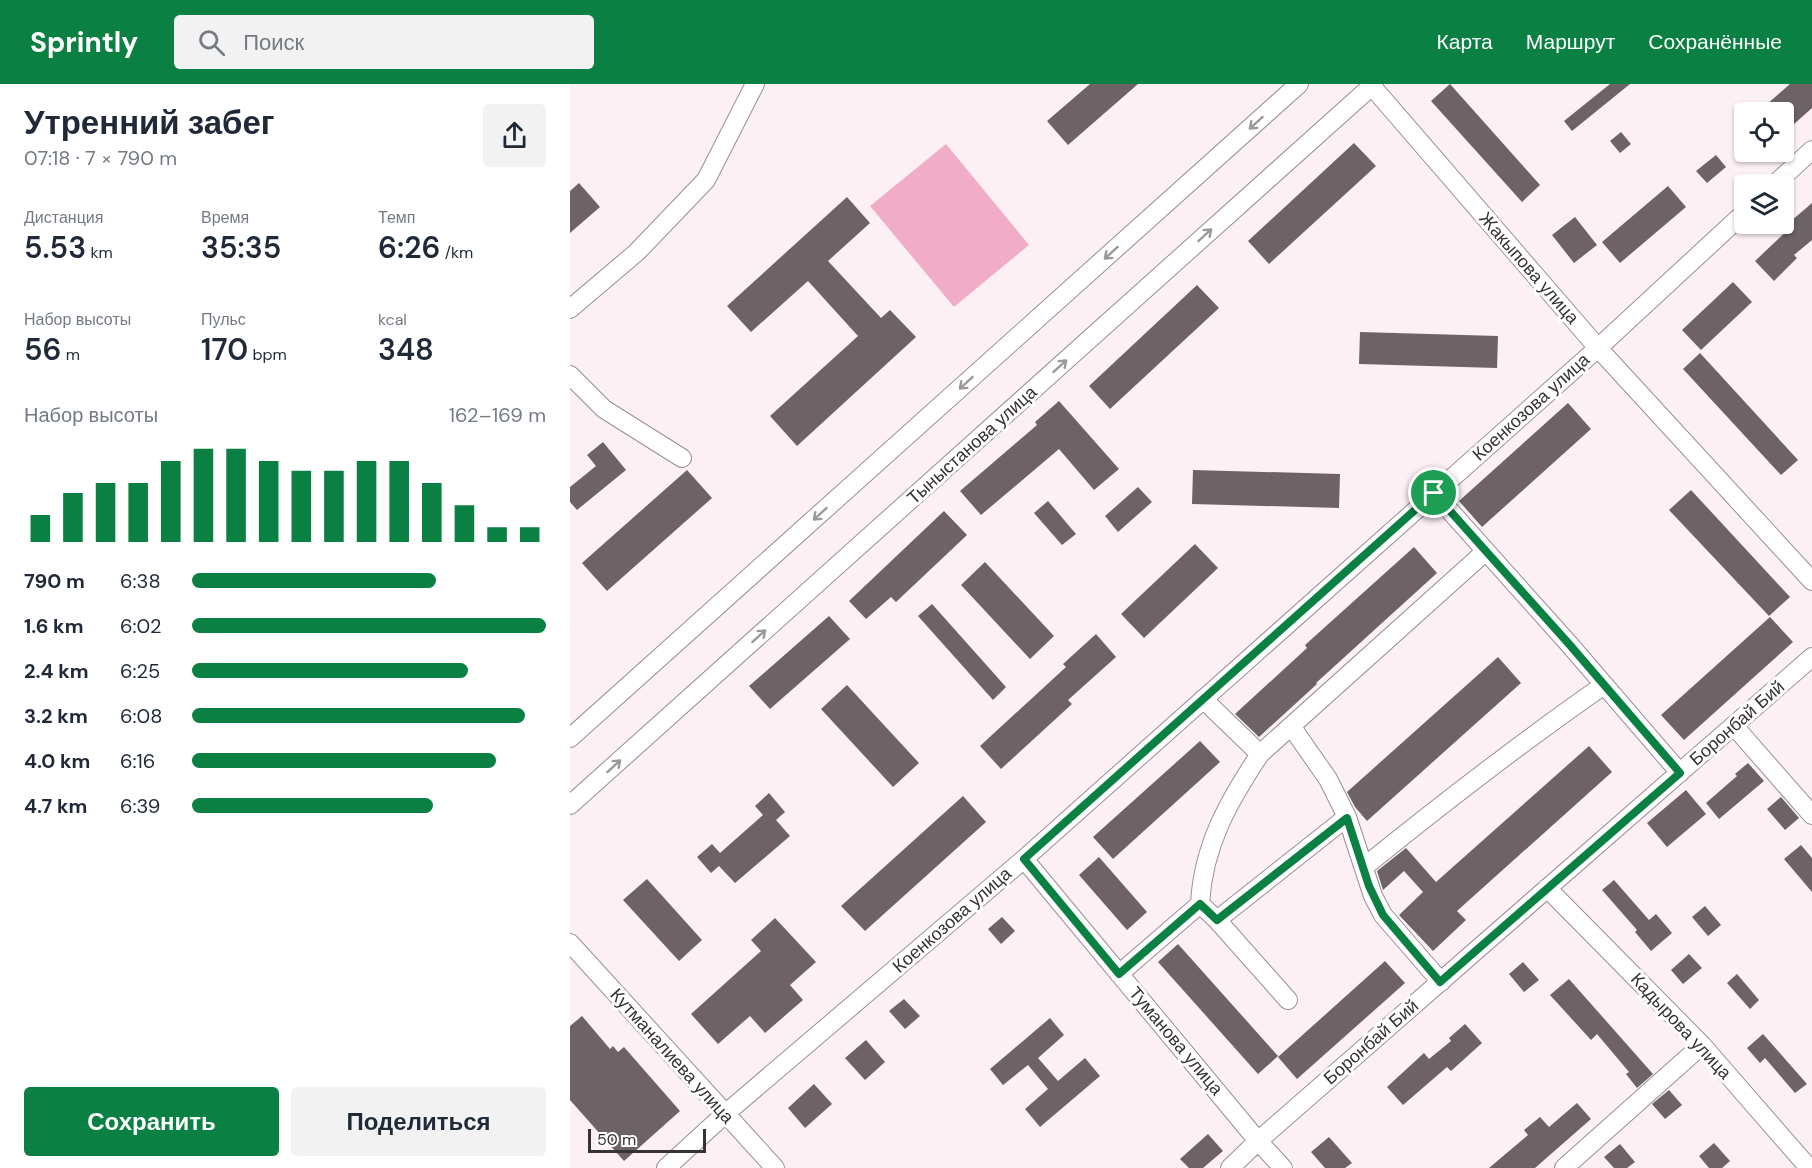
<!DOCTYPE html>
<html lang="ru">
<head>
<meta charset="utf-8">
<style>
	:root { --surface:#fff; --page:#f2f2f3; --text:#1f2937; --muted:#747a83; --accent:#0b8043 }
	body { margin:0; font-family:"DM Sans",sans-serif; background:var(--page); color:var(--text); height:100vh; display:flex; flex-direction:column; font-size:22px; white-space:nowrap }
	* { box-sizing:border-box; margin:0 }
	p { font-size:20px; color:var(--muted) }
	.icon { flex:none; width:33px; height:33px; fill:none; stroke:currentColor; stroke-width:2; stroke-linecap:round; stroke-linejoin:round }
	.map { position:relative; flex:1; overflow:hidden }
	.panel { display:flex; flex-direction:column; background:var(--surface); width:570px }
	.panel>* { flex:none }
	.fabs { position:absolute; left:1164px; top:18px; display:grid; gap:12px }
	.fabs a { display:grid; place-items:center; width:60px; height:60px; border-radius:6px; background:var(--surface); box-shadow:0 2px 4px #0004; font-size:30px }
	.scale { position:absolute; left:18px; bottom:15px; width:118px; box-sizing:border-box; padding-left:6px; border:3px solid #373234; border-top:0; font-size:16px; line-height:21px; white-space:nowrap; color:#373234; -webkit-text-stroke:4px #fff; paint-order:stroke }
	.pin { position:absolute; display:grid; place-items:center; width:51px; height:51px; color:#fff; margin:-26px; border:3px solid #fff; border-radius:50%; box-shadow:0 2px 6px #0007 }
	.round { display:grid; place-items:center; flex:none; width:63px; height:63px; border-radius:6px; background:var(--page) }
	.headline { display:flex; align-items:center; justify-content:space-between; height:102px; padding:0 24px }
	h1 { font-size:33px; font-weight:600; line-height:45px }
	.figures { display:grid; grid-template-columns:repeat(3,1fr); gap:9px; height:102px; padding:6px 24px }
	.figures div { display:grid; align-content:center }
	.figures b { font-size:30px; font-weight:600 }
	.figures small { font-size:16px; font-weight:400 }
	.figures p { font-size:16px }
	.chart { height:168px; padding:12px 24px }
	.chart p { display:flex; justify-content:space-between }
	.chart svg { width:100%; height:108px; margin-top:6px; stroke:var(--accent); stroke-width:6 }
	.button { display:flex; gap:12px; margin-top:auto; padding:12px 24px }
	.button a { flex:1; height:69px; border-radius:6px; background:var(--accent); color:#fff; font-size:24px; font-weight:600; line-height:69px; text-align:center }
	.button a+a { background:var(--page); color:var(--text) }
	ul { padding:0 24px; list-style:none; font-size:20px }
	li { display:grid; grid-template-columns:96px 72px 1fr; align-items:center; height:45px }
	li i { height:15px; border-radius:8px; background:var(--accent) }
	header { display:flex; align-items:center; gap:36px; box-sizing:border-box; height:84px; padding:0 30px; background:var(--accent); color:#fff }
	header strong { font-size:28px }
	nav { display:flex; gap:33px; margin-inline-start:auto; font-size:21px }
	.search { width:420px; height:54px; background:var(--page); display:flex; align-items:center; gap:15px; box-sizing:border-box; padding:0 21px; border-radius:6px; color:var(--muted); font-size:22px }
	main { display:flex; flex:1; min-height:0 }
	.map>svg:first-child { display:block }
	.garden { fill:#f1adc8 }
	.building { fill:#6d6266 }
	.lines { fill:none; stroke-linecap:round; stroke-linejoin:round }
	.minor-casing { stroke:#9a8e92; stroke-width:20 }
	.minor { stroke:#fff; stroke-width:18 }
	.oneway { stroke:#9b989a }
	.route-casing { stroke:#fff; stroke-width:12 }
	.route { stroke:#0b8043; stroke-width:8 }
	.labels { text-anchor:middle; stroke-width:6; stroke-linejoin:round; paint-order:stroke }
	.street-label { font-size:18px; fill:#373234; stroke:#fff }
</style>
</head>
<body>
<header>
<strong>Sprintly</strong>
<div class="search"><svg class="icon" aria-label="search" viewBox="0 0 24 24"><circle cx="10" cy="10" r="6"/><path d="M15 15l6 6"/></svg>Поиск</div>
<nav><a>Карта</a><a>Маршрут</a><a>Сохранённые</a></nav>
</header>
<main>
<section class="panel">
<div class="headline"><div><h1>Утренний забег</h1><p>07:18 · 7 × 790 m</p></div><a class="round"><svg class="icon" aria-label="share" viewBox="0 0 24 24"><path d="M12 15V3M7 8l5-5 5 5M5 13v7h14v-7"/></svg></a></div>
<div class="figures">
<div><p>Дистанция</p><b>5.53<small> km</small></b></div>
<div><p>Время</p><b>35:35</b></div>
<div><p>Темп</p><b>6:26<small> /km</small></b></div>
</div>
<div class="figures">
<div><p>Набор высоты</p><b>56<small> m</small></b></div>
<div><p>Пульс</p><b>170<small> bpm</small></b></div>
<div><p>kcal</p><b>348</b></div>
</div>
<div class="chart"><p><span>Набор высоты</span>162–169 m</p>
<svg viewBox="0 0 160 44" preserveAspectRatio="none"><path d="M5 44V33M15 44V24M25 44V20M35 44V20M45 44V11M55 44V6M65 44V6M75 44V11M85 44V15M95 44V15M105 44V11M115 44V11M125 44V20M135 44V29M145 44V38M155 44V38"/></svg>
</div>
<ul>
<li><b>790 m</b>6:38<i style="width:69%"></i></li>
<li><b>1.6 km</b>6:02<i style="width:100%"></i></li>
<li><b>2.4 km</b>6:25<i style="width:78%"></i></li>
<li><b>3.2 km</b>6:08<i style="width:94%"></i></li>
<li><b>4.0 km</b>6:16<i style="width:86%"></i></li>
<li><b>4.7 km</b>6:39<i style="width:68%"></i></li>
</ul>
<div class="button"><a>Сохранить</a><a>Поделиться</a></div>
</section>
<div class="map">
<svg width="1242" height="1084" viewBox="0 0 1242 1084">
	<rect width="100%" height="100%" fill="#fdf0f5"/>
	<path class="garden" d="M376 60 459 161 384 223 300 122Z"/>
	<path class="building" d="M520 0H568L498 61 477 37Z
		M880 0 970 101 952 118 861 17Z
		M1040 0H1060L1002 47 994 37Z
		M1220 0H1242V24L1214 49V28H1188Z
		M1051 48 1061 60 1050 69 1040 57Z
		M784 59 806 82 699 180 678 157Z
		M1146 71 1156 83 1137 99 1126 87Z
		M9 99 30 123 0 149V107Z
		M1098 102 1116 123 1050 179 1032 158Z
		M277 113 300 139 258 177 311 234 320 226 346 253 227 362 200 332 288 252 238 197 181 248 157 222Z
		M1242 119V156L1224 171 1227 174 1204 197 1185 177 1224 140 1221 137Z
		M1005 133 1027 161 1004 179 982 151Z
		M1163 198 1182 218 1131 266 1112 246Z
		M627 201 649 224 540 325 519 302Z
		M790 248 928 252 927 284 789 280Z
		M1130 269 1228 376 1211 391 1113 285Z
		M489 317 549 385 524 406 489 365 411 431 390 407 467 341 465 338Z
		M998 319 1021 345 912 443 889 417Z
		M33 358 56 386 7 426 0 418V403L26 382 17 371Z
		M117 386 142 414 37 507 12 479Z
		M623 386 770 390 769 424 622 420Z
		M568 403 582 418 548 448 535 432Z
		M1121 406 1220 513 1199 532 1099 426Z
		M478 417 506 450 492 461 464 429Z
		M374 427 397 451 326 518 321 513 296 535 279 517Z
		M625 460 648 484 574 554 551 530Z
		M844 463 867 489 746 599 747 600 689 653 665 630 737 564 735 561Z
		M415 478 484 552 460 575 391 501Z
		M362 520 436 603 423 616 348 532Z
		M259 532 280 555 200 625 179 602Z
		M1200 533 1223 558 1114 656 1091 631Z
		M526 550 546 573 498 616 502 620 431 685 410 662 496 583 493 580Z
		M928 573 951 599 797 737 785 723 777 708Z
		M277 601 349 679 323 703 251 625Z
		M630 657 650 678 543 775 523 753Z
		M1019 662 1042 688 887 827 896 836 863 867 829 831 853 808 834 787 813 806 807 787 836 764 866 798Z
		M1178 679 1194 697 1149 735 1136 719 1167 692 1165 690Z
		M1116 706 1136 730 1097 763 1077 739Z
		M199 709 215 728 206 736 220 752 165 799 149 782 141 789 127 773 142 760 150 769 193 731 185 722Z
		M393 712 416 738 295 847 271 822Z
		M1211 713 1229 734 1215 746 1197 725Z
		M1231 761 1242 774V808L1214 775Z
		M529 773 577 828 557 846 509 791Z
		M77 795 132 856 109 877 53 816Z
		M1044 796 1079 836 1086 830 1102 849 1081 867 1065 848 1067 846 1032 806Z
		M1135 822 1151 841 1138 852 1122 833Z
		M432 833 445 847 431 860 418 845Z
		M205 834 246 878 220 901 233 916 195 949 180 932 148 960 121 930 191 867 181 856Z
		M608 860 708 972 688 990 588 878Z
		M1119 870 1132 884 1113 900 1101 886Z
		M815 877 835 899 727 995 708 973Z
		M953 878 969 896 954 908 939 890Z
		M1167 890 1189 916 1180 925 1157 899Z
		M999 895 1083 990 1067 1004 1056 990 1059 988 1027 950 1021 956 980 911Z
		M334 915 350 932 335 945 319 927Z
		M12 932 40 965 43 962 48 968 54 963 110 1027 54 1077 0 1016V942Z
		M480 934 494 951 468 974 488 997 515 974 530 992 470 1043 455 1025 478 1005 458 981 433 1001 420 985Z
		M895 940 912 959 881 987 877 983 833 1021 817 1003 854 969 859 975 881 957 879 954Z
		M1193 950 1237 1000 1225 1009 1195 974 1190 979 1177 964Z
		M296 956 315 978 295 996 275 974Z
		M244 1000 262 1020 235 1044 218 1024Z
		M1099 1006 1112 1021 1095 1035 1082 1020Z
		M1007 1019 1021 1035 965 1084H919L958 1051 954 1046 970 1033 979 1043Z
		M638 1050 653 1067 633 1084H619L610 1075Z
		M759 1053 782 1079 775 1084H755L741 1068Z
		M1144 1059 1160 1077 1152 1084H1139L1129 1072Z
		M1050 1060 1065 1078 1057 1084H1044L1034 1073Z"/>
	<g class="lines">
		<defs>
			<path id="minor" d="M800 0 1028 264 1242 497
				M1205 100 1242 66
				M0 225 67 168 136 96 185 0
				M0 291 34 325 112 374
				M864 409 999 560 1110 689
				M633 615 690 670
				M721 642 758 695 777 733 803 812 813 831 871 898
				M1164 642 1242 731
				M0 654 729 0
				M0 721 804 0
				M454 775 688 1057 713 1084
				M794 783C872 720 952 658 1034 601
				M977 804 1132 961 1239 1084
				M630 820C633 761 659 717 690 670L916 467
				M647 836 777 733
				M0 859 205 1084
				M549 890 630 820 647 836 718 916
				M96 1084 155 1030 454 775 1028 264 1174 129
				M660 1084 688 1057 1242 573
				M994 1084 1132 961"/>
		</defs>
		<use href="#minor" class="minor-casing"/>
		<use href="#minor" class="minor"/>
	</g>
	<defs><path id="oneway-shaft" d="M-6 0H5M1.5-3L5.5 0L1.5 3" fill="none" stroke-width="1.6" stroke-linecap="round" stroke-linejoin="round" transform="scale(1.5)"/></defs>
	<g class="oneway">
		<use href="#oneway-shaft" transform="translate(686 39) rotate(138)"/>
		<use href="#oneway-shaft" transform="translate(635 151) rotate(-42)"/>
		<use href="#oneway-shaft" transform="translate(541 169) rotate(138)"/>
		<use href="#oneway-shaft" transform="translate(490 282) rotate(-42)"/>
		<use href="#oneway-shaft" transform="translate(396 299) rotate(138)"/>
		<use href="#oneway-shaft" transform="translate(250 430) rotate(138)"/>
		<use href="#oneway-shaft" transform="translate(189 552) rotate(-42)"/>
		<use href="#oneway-shaft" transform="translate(44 682) rotate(-42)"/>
	</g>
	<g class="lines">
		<defs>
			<path id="route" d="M864 409 999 560 1110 689 870 898 813 831 799 802 777 734 647 836 630 820 549 890 454 775Z"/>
		</defs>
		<use href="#route" class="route-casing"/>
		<use href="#route" class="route"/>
	</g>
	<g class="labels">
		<g class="street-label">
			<text transform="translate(959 184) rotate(49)" y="6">Жакыпова улица</text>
			<text transform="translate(961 323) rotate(-42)" y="6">Коенкозова улица</text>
			<text transform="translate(402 361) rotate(-42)" y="6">Тыныстанова улица</text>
			<text transform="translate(1167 639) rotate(-41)" y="6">Боронбай Бий</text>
			<text transform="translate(382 836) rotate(-41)" y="6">Коенкозова улица</text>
			<text transform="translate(1111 942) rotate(47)" y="6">Кадырова улица</text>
			<text transform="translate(606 957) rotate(50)" y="6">Туманова улица</text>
			<text transform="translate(801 958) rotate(-41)" y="6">Боронбай Бий</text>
			<text transform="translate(102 972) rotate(48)" y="6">Кутманалиева улица</text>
		</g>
	</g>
</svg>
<div class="fabs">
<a><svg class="icon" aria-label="locate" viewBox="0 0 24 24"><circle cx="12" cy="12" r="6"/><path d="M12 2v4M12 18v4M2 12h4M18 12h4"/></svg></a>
<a><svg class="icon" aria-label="layers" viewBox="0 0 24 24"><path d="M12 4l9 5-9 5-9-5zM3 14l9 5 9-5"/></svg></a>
</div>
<div class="scale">50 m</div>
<div class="pin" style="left:864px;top:409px;background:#1e9e55"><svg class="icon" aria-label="arrive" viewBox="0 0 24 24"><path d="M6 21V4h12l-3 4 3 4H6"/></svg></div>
</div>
</main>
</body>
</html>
